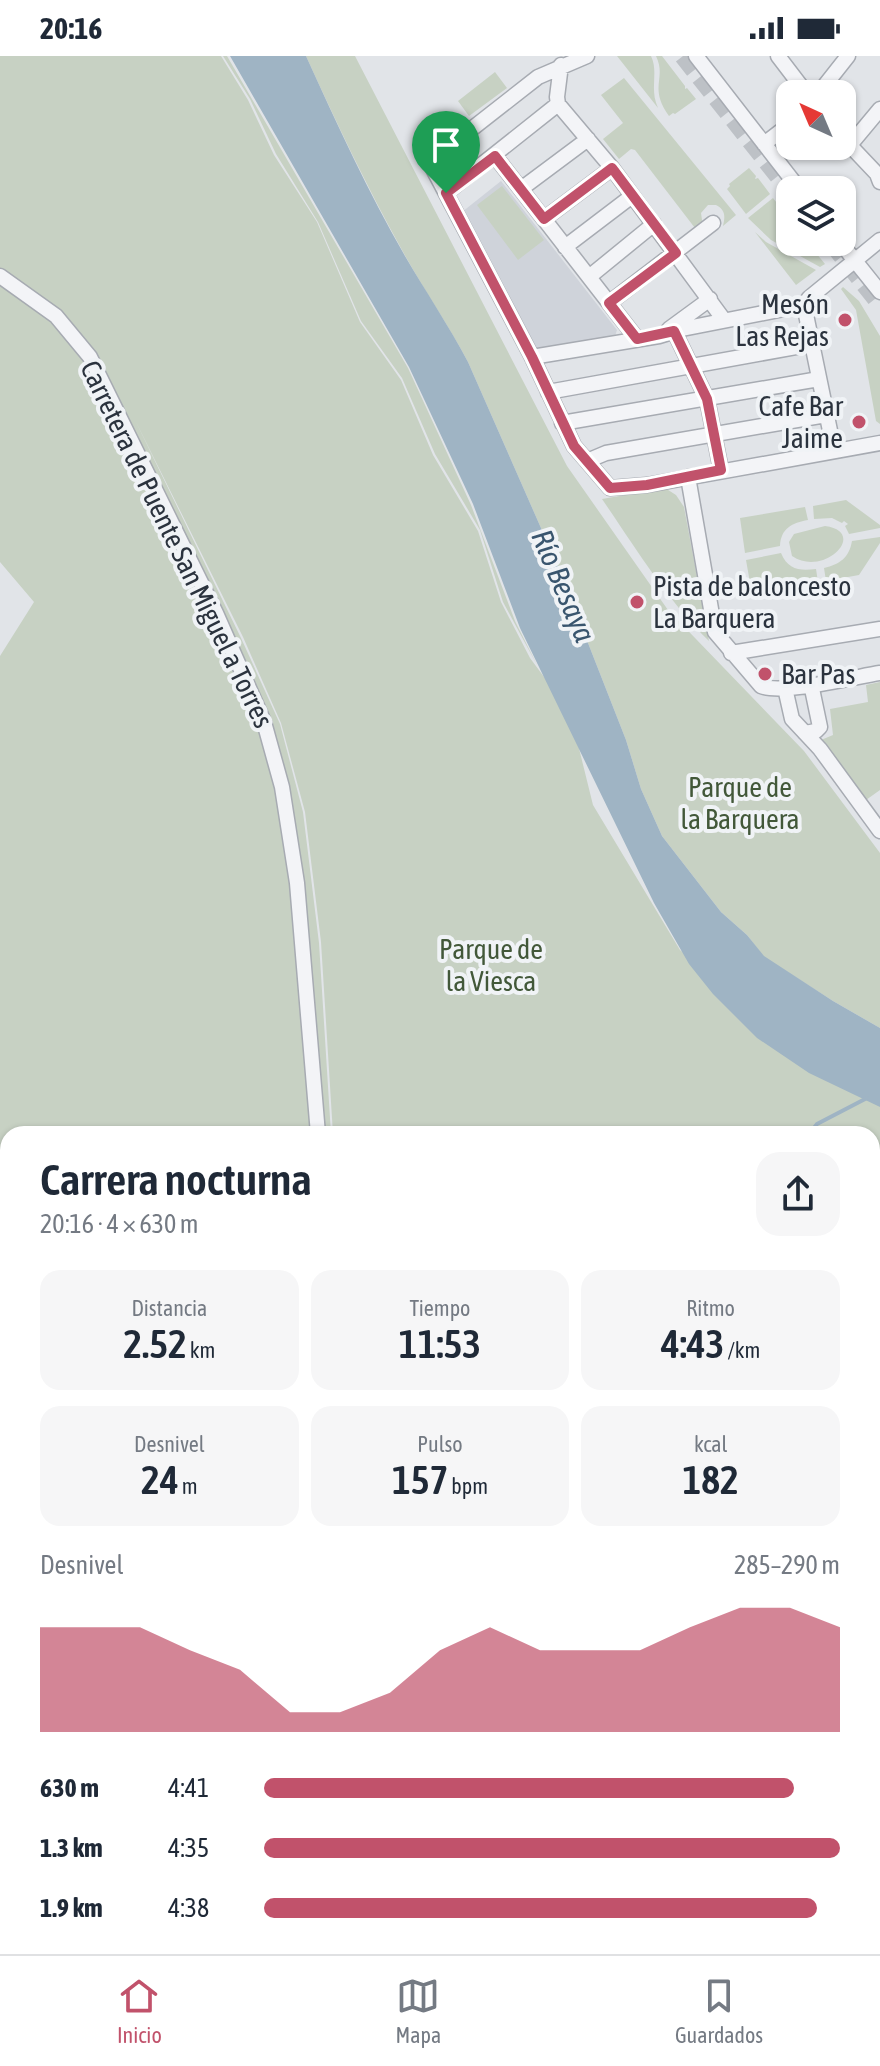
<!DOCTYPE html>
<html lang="es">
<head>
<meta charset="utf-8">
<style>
	:root { --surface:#fff; --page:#f6f6f7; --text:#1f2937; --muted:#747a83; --line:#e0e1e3; --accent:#c1526b }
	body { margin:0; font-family:"Asap Condensed",sans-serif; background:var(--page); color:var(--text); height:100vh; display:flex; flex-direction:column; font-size:30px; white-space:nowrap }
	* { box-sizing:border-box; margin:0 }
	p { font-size:26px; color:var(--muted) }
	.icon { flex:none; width:44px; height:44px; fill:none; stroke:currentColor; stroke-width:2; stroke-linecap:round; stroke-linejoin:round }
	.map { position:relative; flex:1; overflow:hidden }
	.drawer { position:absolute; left:0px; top:1070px; width:880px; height:828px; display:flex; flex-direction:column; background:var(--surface); border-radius:24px 24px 0 0; box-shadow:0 2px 6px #0004 }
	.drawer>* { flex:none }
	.needle { width:52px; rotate:316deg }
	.controls { position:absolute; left:776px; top:24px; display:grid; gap:16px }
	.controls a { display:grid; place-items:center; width:80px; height:80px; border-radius:16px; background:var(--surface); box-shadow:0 2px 6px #0004; font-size:40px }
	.pin { position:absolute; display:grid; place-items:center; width:68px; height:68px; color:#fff; margin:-82px -34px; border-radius:50% 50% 50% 0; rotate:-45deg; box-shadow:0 0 8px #0007 }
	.pin .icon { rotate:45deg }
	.round { display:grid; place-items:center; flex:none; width:84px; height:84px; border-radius:24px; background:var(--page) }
	.overview { display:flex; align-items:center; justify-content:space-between; height:136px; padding:0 40px }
	h1 { font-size:44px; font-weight:600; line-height:60px }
	.figures { display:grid; grid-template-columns:repeat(3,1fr); gap:12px; height:136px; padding:8px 40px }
	.figures div { display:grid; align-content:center; border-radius:20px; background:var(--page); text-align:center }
	.figures b { font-size:40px; font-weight:600 }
	.figures small { font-size:22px; font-weight:400 }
	.figures p { font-size:22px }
	.chart { height:224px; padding:16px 40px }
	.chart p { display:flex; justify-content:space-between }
	.chart svg { width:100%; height:144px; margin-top:8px; fill:var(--accent); opacity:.7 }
	ul { padding:0 40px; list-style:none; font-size:26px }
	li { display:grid; grid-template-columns:128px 96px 1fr; align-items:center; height:60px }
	li i { height:20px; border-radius:10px; background:var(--accent) }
	.status { display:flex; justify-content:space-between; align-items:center; height:56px; padding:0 40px; background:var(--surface); direction:ltr }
	.status svg { height:22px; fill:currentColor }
	.tab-bar { display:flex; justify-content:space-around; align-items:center; height:112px; border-top:2px solid var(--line); background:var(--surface); font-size:22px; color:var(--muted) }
	.tab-bar a { display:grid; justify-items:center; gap:4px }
	.tab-bar .current { color:var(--accent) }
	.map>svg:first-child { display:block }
	.built { fill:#cfd3da }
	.green { fill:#c7d1c3 }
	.water { fill:#9fb4c4 }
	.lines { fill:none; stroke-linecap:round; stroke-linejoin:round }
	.stream { stroke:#9fb4c4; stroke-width:4 }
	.major-tunnel { stroke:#bdc1c6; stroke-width:18; stroke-dasharray:18 9; stroke-linecap:butt }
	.minor-casing { stroke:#a7abb2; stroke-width:17 }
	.minor { stroke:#f3f4f7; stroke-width:14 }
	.route-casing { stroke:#fff; stroke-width:16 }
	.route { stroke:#c1526b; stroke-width:10 }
	.poi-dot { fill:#c1526b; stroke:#f0f3f6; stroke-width:3 }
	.labels { text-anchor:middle; stroke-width:8; stroke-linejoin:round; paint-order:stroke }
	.poi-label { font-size:28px; fill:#2b333e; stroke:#f0f3f6; text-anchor:end }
	.street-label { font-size:28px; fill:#2b333e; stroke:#f0f3f6 }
	.park-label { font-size:28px; fill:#425839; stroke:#f0f3f6 }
	.water-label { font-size:30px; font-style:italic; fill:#39556e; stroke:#f0f3f6 }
</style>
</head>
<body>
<div class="status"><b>20:16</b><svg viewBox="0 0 49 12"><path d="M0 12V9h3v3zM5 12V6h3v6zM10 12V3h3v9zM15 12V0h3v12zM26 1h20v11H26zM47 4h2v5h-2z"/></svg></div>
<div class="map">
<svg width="880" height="1898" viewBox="0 0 880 1898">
	<rect width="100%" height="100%" fill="#e1e4e8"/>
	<path class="built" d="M501 125 617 274 615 280 538 295 531 290 462 156Z"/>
	<path class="green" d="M0 0H221L248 44 274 99 317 166 360 266 401 324 433 399 478 475 501 546 530 602 570 656 593 749 680 894 730 935 880 1033V1118L872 1121V1078H333L321 886 305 756 281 667 243 581 135 364 241 582 280 668 303 756 319 887 331 1078H8V1109L0 1108V600L34 546 0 506Z
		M223 0H227L408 312 471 449 515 565 537 609 503 546 480 474 435 398 402 322 361 265 318 166 276 98 250 43Z
		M306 0H355L567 410 668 554 804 695 880 797V972L833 945 764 901 747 879 721 856 662 780 641 733 626 684 559 513 468 306C448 268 423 233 402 194 367 131 336 66 306 0Z
		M617 0H651C659 17 649 32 658 52Z
		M656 0H662L685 30V33L687 32 696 43 675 58 673 57 669 60C648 31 667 23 656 0Z
		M495 16 507 32 469 60 458 45Z
		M624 22 736 159 723 170C725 161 726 154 716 149H708L701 157 703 171 698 176 635 94 631 93 619 103 603 83 623 67 601 39Z
		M749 112 756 120 755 123 758 122 770 138 746 158 727 133 730 130 729 128Z
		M502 130 544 184 518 204 477 149Z
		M773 142 790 164V186H807L825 208 820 211 771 184 748 162Z
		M755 176 766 186 816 214 796 229Z
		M843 231 859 245 880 280V368L876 365 856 254 841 233Z
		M665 432 676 439 684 451 709 585C667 544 635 491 602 443Z
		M846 444 880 469V472L849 478 845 470 848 468 844 465 842 467 832 462 814 463 813 450Z
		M805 451 808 464C792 467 781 472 780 490L745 497 740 462Z
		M825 470C869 476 824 522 792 500L789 486 794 478Z
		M880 481V487L859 519 826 525 824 512C840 508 849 502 852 485Z
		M781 497C788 514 800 515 816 513L818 526 752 538 746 504Z
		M880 626V734L866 744 821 684 833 679 830 653 868 646 866 629Z
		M880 1119V1898H341L339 1890H872V1122Z
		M8 1311V1592L0 1601V1499H3C0 1473 0 1443 4 1417Z"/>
	<path class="water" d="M230 0H306C337 68 368 136 405 200 426 236 449 270 468 306L559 513 626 684 641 733 662 780 721 856 747 879 764 900 833 945 880 972V1051L809 1017 757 982 713 938 689 908 654 847 520 572 473 448 409 311Z"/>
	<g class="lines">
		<path class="stream" d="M809 1078 817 1068 867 1042
			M562 1890 566 1898"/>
		<path class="major-tunnel" d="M683 0 790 135
			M831 186 880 248"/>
		<defs>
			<path id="minor" d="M587 0 538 21 432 104 431 109 532 301 574 390 610 432 647 429 880 387
				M696 0 800 134
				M778 0 807 38
				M561 9 557 41 558 48 612 112 724 264
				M818 38 848 0
				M842 81 877 118 880 126
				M764 88 790 68
				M850 89 880 53
				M495 100 637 283
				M521 133 588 83
				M446 137 558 48
				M544 163 612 112
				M840 186 880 236
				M565 191 632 140
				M0 220 56 260 90 301 216 557 264 666 282 731 297 827 318 1078
				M589 221 654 168
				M609 247 713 167
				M804 249 834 394
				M669 273 710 243
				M674 275 707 343 721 414
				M532 301 659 280 682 273 804 249 809 242 880 184
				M548 336 813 288
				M562 367 819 323
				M587 405 606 397 826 359
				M688 421 715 576 761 630C781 639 855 621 880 617
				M731 597 880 573
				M785 632 792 663 820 693 880 775
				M805 677 816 675 820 671 811 628
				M71 1898 77 1890"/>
		</defs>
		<use href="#minor" class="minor-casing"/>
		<use href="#minor" class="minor"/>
	</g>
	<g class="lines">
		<defs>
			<path id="route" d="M495 100 544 163 612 112 676 197 609 247 637 283 674 275 707 343 721 414 647 429 610 432 574 390 532 301 446 137Z"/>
		</defs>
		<use href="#route" class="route-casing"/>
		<use href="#route" class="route"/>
	</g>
	<g class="poi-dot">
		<circle cx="845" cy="264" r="8"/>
		<circle cx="859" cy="366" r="8"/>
		<circle cx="637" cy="546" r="8"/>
		<circle cx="765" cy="618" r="8"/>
	</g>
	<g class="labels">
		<g class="poi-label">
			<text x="829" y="258">Mesón<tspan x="829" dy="32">Las Rejas</tspan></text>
			<text x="843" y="360">Cafe Bar<tspan x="843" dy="32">Jaime</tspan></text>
			<text x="653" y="540" text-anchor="start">Pista de baloncesto<tspan x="653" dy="32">La Barquera</tspan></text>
			<text x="781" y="628" text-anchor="start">Bar Pas</text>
		</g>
		<g class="street-label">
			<text transform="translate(177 488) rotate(64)" y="10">Carretera de Puente San Miguel a Torres</text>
		</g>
		<g class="park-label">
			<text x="740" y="741">Parque de<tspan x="740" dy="32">la Barquera</tspan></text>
			<text x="491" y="903">Parque de<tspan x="491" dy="32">la Viesca</tspan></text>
		</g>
		<g class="water-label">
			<text transform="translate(563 530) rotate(67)" y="10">Río Besaya</text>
		</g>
	</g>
</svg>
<div class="controls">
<a><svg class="needle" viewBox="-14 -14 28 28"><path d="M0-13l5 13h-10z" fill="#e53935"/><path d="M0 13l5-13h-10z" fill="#747a83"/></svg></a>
<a><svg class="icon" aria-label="layers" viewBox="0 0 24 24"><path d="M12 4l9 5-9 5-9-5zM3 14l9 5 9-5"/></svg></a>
</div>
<div class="pin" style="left:446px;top:137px;background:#1e9e55"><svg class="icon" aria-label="arrive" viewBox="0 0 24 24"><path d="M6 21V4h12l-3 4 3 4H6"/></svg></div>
<section class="drawer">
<div class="overview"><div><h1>Carrera nocturna</h1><p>20:16 · 4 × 630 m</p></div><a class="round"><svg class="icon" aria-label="share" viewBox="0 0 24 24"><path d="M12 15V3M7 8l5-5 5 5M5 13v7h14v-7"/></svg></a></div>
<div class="figures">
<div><p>Distancia</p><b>2.52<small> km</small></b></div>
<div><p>Tiempo</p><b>11:53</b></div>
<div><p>Ritmo</p><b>4:43<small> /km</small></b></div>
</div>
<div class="figures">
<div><p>Desnivel</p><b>24<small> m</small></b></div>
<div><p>Pulso</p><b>157<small> bpm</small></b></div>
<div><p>kcal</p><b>182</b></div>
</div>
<div class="chart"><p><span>Desnivel</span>285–290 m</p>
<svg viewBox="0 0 160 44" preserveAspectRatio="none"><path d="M0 44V12L10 12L20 12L30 19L40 25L50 38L60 38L70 32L80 19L90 12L100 19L110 19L120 19L130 12L140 6L150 6L160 12V44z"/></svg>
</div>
<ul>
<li><b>630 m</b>4:41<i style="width:92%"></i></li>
<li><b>1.3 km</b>4:35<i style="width:100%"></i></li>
<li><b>1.9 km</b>4:38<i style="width:96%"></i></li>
</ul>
</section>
</div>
<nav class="tab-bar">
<a class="current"><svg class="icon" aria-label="home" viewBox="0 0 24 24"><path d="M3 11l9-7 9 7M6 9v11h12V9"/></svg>Inicio</a>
<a><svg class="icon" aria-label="map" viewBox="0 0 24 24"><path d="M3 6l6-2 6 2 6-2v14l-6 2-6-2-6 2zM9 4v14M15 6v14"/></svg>Mapa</a>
<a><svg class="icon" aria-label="saved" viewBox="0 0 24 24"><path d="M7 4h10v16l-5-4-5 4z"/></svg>Guardados</a>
</nav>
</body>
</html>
